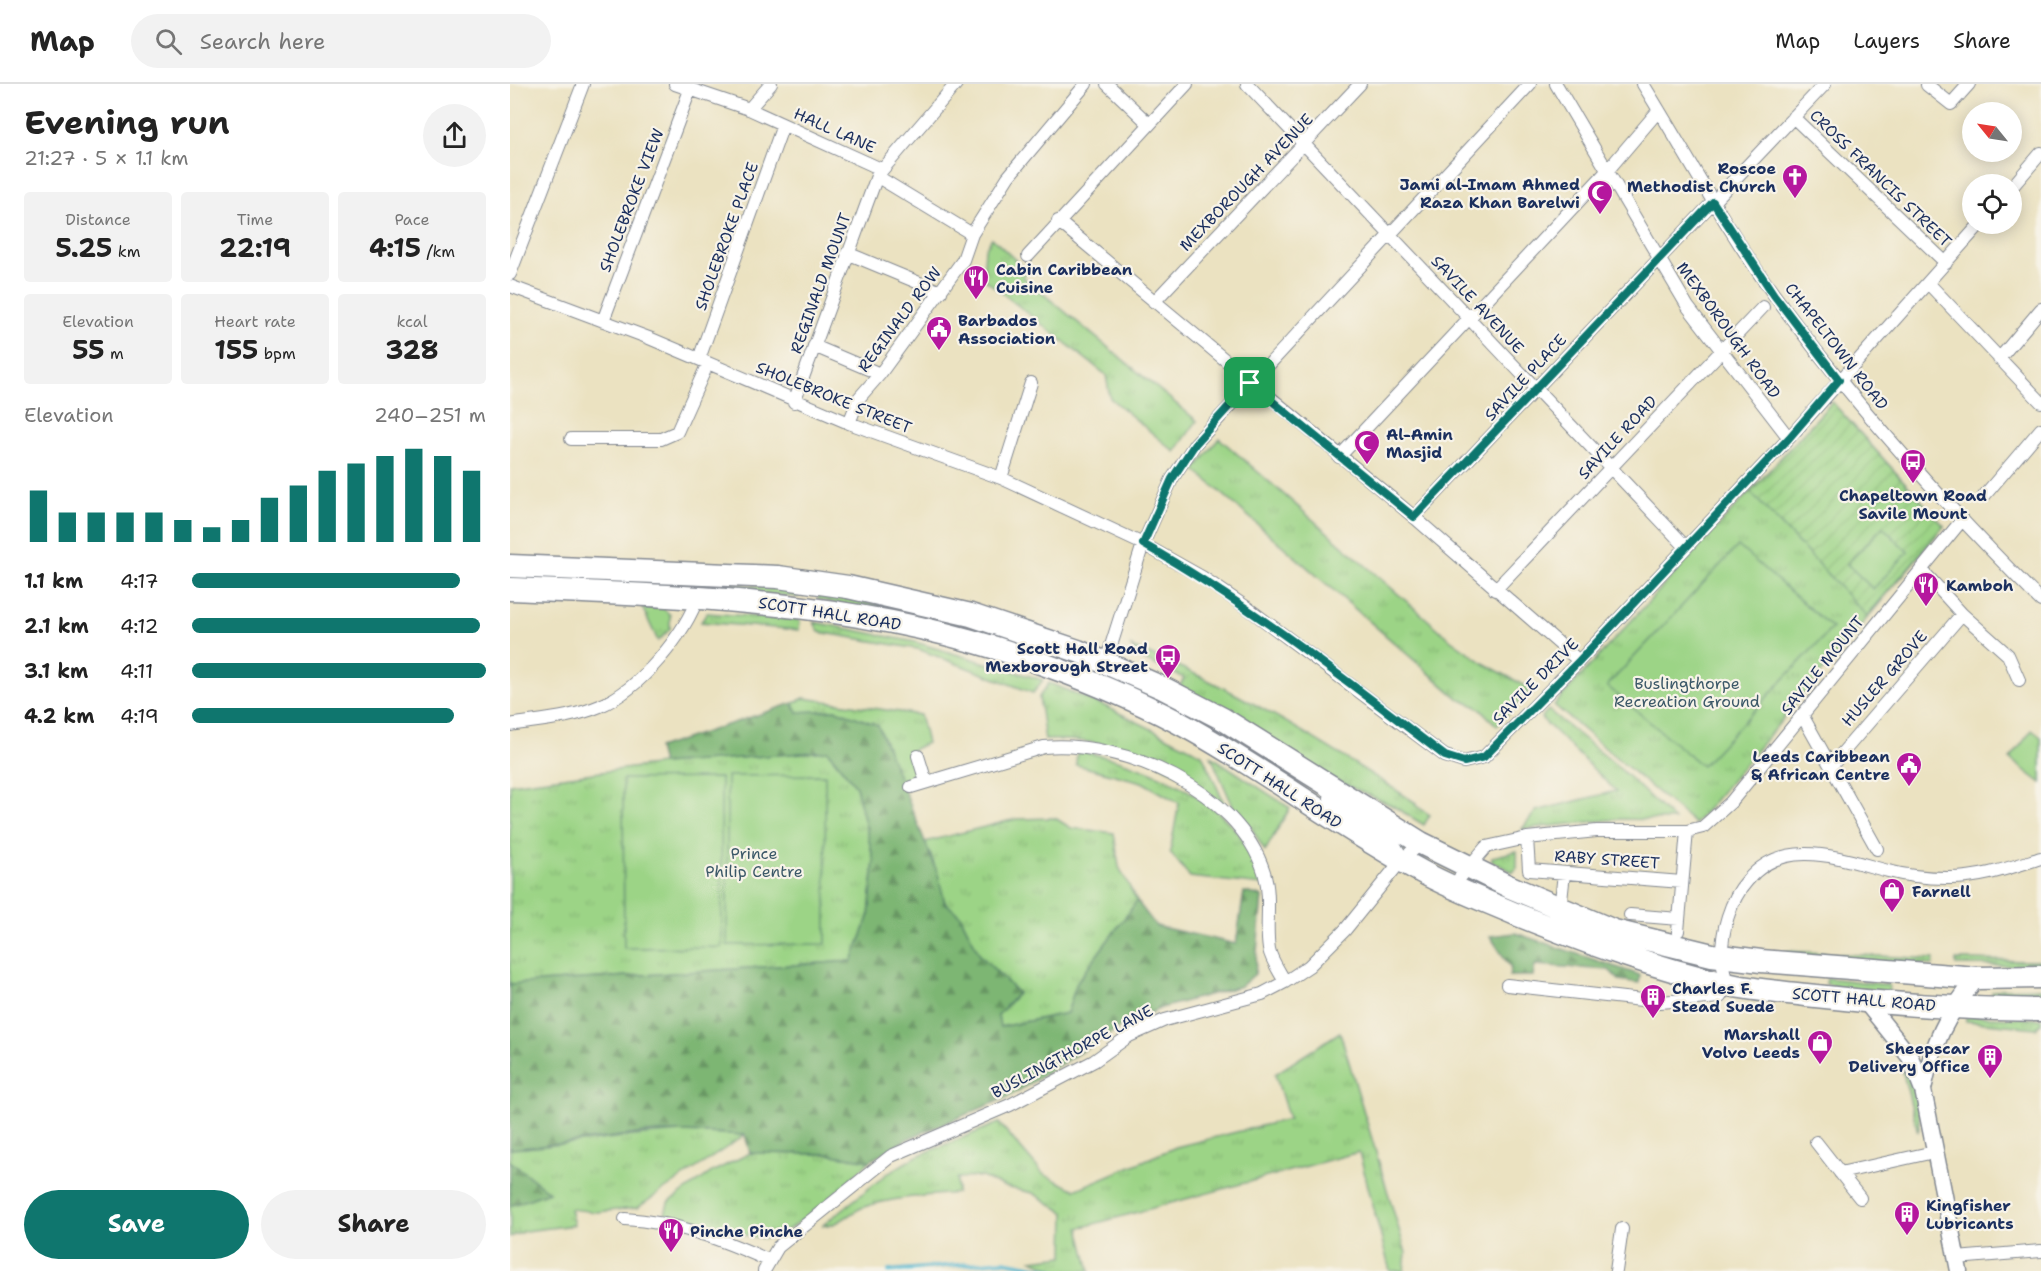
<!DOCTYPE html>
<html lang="en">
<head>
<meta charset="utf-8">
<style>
	:root { --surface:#fff; --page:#f2f2f2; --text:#222; --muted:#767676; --line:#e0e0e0; --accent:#0f766e }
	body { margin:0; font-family:"Shantell Sans",sans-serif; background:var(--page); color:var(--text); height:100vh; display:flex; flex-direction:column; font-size:22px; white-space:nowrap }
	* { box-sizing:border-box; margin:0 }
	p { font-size:20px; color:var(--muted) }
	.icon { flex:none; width:33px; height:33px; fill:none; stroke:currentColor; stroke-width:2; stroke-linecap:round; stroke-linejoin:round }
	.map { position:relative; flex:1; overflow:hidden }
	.panel { display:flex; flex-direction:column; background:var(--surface); width:510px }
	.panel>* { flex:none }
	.needle { width:39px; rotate:300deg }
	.fabs { position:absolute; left:1452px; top:18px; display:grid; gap:12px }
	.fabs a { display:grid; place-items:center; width:60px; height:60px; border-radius:50%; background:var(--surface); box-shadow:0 3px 15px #0003; font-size:30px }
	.pin { position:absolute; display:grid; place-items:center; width:51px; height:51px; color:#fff; margin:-26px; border-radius:12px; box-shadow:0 3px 9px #0006 }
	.round { display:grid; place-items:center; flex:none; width:63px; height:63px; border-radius:32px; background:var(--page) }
	.head { display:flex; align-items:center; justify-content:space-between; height:102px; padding:0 24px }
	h1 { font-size:33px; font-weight:700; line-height:45px }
	.figures { display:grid; grid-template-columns:repeat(3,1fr); gap:9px; height:102px; padding:6px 24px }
	.figures div { display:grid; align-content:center; border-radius:6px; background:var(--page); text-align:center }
	.figures b { font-size:26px; font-weight:700 }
	.figures small { font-size:16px; font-weight:400 }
	.figures p { font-size:16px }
	.chart { height:168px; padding:12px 24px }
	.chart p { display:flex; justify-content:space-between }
	.chart svg { width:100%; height:108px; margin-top:6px; stroke:var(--accent); stroke-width:6 }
	.action { display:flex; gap:12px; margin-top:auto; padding:12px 24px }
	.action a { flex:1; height:69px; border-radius:36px; background:var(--accent); color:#fff; font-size:24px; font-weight:700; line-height:69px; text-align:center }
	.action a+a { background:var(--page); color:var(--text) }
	ul { padding:0 24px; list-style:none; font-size:20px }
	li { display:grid; grid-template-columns:96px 72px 1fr; align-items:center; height:45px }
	li i { height:15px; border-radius:8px; background:var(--accent) }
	header { display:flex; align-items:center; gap:36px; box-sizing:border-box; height:84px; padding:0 30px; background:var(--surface); border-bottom:2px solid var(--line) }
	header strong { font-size:28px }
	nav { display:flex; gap:33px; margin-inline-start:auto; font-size:21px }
	.search { width:420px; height:54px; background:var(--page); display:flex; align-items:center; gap:15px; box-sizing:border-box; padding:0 21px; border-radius:33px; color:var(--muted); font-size:22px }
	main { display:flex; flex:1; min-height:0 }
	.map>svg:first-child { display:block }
	.grass { fill:url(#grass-tufts); stroke:#5c8272; stroke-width:1.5 }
	.forest { fill:url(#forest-firs); stroke:#4c7268; stroke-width:1.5 }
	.garden { fill:url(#garden-furrows); stroke:#5c8272; stroke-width:1.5 }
	.pitch { fill:#9cd486; stroke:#5c8272; stroke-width:1.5 }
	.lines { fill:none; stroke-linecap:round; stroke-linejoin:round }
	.stream { stroke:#51b5cf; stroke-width:4 }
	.street-casing { stroke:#838890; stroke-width:14 }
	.secondary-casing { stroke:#838890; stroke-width:19 }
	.highway-casing { stroke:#838890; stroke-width:25 }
	.street { stroke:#fff; stroke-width:12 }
	.secondary { stroke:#fff; stroke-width:16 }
	.highway { stroke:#fff; stroke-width:22 }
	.route-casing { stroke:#fff; stroke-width:12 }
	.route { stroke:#0f766e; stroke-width:8 }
	.labels { text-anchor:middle; stroke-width:4.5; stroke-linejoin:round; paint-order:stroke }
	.street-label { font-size:16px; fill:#1b2f5e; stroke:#f7f3e8 }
	.poi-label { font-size:16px; font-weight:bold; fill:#1b2f5e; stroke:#f7f3e8; text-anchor:start }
	.park-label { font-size:16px; fill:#3b5868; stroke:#f7f3e8 }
</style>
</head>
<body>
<header>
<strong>Map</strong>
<div class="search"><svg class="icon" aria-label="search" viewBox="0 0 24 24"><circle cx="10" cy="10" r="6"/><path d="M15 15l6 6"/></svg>Search here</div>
<nav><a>Map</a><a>Layers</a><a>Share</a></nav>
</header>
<main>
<section class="panel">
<div class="head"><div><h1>Evening run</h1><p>21:27 · 5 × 1.1 km</p></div><a class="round"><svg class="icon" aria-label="share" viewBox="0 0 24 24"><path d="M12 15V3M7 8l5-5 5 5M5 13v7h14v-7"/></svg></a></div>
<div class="figures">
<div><p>Distance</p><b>5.25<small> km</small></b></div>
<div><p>Time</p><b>22:19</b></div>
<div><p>Pace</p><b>4:15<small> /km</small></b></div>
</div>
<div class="figures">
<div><p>Elevation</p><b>55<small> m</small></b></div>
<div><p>Heart rate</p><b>155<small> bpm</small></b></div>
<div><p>kcal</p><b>328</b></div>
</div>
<div class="chart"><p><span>Elevation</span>240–251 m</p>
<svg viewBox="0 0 160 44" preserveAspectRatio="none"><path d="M5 44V23M15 44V32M25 44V32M35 44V32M45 44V32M55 44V35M65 44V38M75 44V35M85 44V26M95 44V21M105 44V15M115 44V12M125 44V9M135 44V6M145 44V9M155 44V15"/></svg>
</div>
<ul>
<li><b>1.1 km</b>4:17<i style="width:91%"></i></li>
<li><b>2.1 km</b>4:12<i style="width:98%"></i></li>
<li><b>3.1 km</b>4:11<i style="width:100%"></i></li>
<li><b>4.2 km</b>4:19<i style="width:89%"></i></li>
</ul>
<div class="action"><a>Save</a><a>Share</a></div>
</section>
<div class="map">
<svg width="1531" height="1187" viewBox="0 0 1531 1187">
	<defs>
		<pattern id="grass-tufts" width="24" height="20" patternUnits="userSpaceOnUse" patternTransform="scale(1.5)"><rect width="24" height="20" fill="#9cd486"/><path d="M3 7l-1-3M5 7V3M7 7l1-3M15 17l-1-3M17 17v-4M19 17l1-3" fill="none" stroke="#86b676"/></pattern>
		<pattern id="forest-firs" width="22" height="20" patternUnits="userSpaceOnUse" patternTransform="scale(1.5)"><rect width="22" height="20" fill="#7db673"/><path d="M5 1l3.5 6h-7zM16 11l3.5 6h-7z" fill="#669462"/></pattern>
		<pattern id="garden-furrows" width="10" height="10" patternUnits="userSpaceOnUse" patternTransform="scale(1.5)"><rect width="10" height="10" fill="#9cd486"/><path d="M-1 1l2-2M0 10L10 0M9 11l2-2" fill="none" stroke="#86b676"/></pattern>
	</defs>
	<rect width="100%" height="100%" fill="#f7f3e8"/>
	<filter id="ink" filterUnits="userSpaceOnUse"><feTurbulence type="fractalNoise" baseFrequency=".0167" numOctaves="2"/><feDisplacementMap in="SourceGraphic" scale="12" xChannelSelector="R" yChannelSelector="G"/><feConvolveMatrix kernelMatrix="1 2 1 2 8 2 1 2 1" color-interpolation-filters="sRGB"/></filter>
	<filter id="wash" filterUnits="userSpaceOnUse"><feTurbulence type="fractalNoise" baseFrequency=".008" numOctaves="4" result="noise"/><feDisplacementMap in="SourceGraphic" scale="24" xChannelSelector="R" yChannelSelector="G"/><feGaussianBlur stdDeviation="1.35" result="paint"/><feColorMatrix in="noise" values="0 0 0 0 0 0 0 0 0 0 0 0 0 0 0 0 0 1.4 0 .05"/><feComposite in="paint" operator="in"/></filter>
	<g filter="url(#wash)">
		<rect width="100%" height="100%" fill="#ebe2c1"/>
		<path class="grass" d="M482 154 517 187 513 193 687 337 665 368 600 314 596 291 473 194 475 165Z
			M1322 318 1434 442 1185 740 1044 621Z
			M709 354 941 556 975 580 1021 605 987 642 969 624 949 615 685 386Z
			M203 499 291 505 292 508 288 513 205 505Z
			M309 508 447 537 542 567 539 574 308 515Z
			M132 523 153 524 160 531V545L148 557Z
			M197 529 290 536 289 546 191 538Z
			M304 538 405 558 533 596 523 609 408 565 309 548Z
			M621 563C723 601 815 660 906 719L905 721 920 731 914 741 883 722 814 691 669 604 674 594 630 574Z
			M608 595C670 624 745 653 792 703L605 597Z
			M539 599 597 623 692 670 716 723C660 680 608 653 535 656L529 613Z
			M294 614 410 631 417 659 402 666 401 671 405 694 390 696 368 641 326 626 287 628 283 619Z
			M1038 626 1105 680 1164 736 1108 735 1012 745 1026 727 1106 707 1031 634Z
			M317 667 346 702 364 777 359 833 342 877 0 900V700L152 680Z
			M567 667C638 678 738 722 752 801L680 793 660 768 669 719 632 698 566 681Z
			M701 672 780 724 755 767 741 743 725 727Z
			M545 734 561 744 604 749 609 783 627 817 567 898 557 929 490 943 488 931 508 909 470 871 450 831 435 819 415 758 506 735Z
			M1007 767V784L1003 788 982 777V773Z
			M1276 867 1424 875 1423 881 1275 871Z
			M1446 876 1531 877V882L1446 881Z
			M1317 894 1379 901 1378 913 1316 900Z
			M1531 904V918L1482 917V908L1491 905Z
			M1456 932 1531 935V940L1526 944 1456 937Z
			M830 948 896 1169 894 1187H880L849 1068 569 1144 580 1187H549L522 1176 554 1172 555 1129 523 1109 495 1103 472 1093 447 1094V1109C416 1112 384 1113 354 1123 340 1128 328 1143 313 1141L378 1089 405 1073 489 1039 533 1090 565 1106 666 1063 779 1035 765 990Z
			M1395 984C1403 1003 1413 1028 1408 1048L1392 985Z
			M173 1048 235 1051 127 1124 87 1128 60 1125 64 1141 15 1147 0 1153V1122L39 1108 0 1077V1065C58 1061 115 1051 173 1048Z
			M240 1069 317 1070 360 1077C336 1098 288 1148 258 1154 246 1157 173 1134 155 1130L158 1119 202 1088Z"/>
		<path class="forest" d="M283 619 287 628 326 626 368 641 428 790 435 819 450 831 470 871 508 909 488 931 490 943 557 929 567 898 627 817 646 842 726 860 734 808 752 812 745 890 731 902 651 924 615 940 500 1012 397 1055 360 1077 317 1070 240 1069 235 1051C200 1049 164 1046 128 1050 85 1055 43 1062 0 1065V900L342 877 359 833 364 777 346 702 318 667 152 680 148 664Z
			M1005 849 1130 891 1129 899 1109 896 1099 886 1025 881 1023 892H999L1001 884 980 852Z
			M0 1077 39 1108 0 1122Z"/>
		<path class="garden" d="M1322 318 1434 442 1357 532 1240 408Z"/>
		<path class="pitch" d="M1373 443 1398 468 1363 505 1337 480Z
			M1228 462 1322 544 1192 682 1097 602Z
			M1522 646 1531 653V699L1500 675Z
			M315 691 316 860 217 861V692Z
			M211 694 212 863 114 864 113 695Z"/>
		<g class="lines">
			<path class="stream" d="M379 1187 494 1177 545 1187"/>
		</g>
	</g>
	<g filter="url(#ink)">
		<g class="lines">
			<defs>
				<path id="street" d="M165 0 239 25 371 85
					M597 0 639 40
					M737 0 1175 462
					M1046 0 1178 223 1279 354
					M1133 0C1177 71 1216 145 1265 212 1344 321 1436 422 1531 517
					M1417 1 1441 20 1459 0
					M239 25 261 0
					M1283 33 1436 179
					M373 96 462 150
					M1502 103 1531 69
					M548 137 904 433 1069 577
					M337 169 431 208
					M518 172 677 0
					M0 190 73 0
					M1419 200 1531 318
					M0 202 139 254 339 339 491 394 633 460 692 493 739 525 935 672 954 678 974 673 1069 577 1279 354 1470 140
					M644 218 850 0
					M93 237 180 6
					M304 262 370 290
					M189 275 273 41
					M1489 275 1531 225
					M284 318 367 92 446 0
					M339 339 349 314 370 290 453 176 462 150 498 93 576 0
					M61 355H151L167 348 198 279
					M829 373 1098 86 1149 26
					M491 394 521 299
					M1474 412 1531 345
					M904 433 1315 0
					M1412 486 1452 530 1498 571 1509 596
					M985 506 1253 223
					M594 584 633 460 662 395 685 360 1020 0
					M1292 631 1367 765
					M0 641C30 636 62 634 90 622 130 605 175 551 189 510
					M408 672 416 698
					M1322 681 1452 530
					M401 703 534 663C614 656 728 706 754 788 762 814 755 840 759 865 761 876 770 888 775 898
					M820 714 883 758 891 772
					M1017 754 1019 786 1172 798
					M942 803 976 763 1017 754 1087 747H1177L1193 743 1221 718 1452 436
					M1050 826 1054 789
					M1120 831 1169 835
					M1168 847 1177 747
					M997 901 1150 918 1210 913C1220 899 1213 889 1212 874 1211 848 1220 816 1237 797 1274 751 1332 775 1378 787 1397 792 1418 794 1437 794 1469 795 1502 783 1531 774
					M1306 1058 1350 1114
					M1330 1089 1424 1068
					M115 1135C166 1138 211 1155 258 1176
					M1446 1174 1531 1167
					M254 1187 268 1163 381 1072 500 1021 584 977 619 952 655 936 752 910 775 898 799 882 835 846 891 777 911 759
					M1106 1187 1112 1145"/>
				<path id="secondary" d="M1356 918 1400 973 1413 1006 1449 1187
					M1413 1005C1423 959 1436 931 1467 894"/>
				<path id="highway" d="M0 482 268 493 338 503 461 531 568 567 653 604 713 635 911 759 998 802 1104 847 1202 871 1251 877 1467 894 1531 893
					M0 505C186 513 358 515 536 581 586 599 638 621 684 647 762 691 833 745 912 788 943 805 976 817 1008 831 1075 858 1145 884 1216 900 1242 906 1270 908 1296 911 1374 920 1453 925 1531 926"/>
			</defs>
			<use href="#street" class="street-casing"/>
			<use href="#secondary" class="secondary-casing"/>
			<use href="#highway" class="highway-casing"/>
			<use href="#street" class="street"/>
			<use href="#secondary" class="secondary"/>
			<use href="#highway" class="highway"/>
		</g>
	</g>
	<g class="lines" filter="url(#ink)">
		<defs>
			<path id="route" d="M1203 118 1264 211 1329 296 1279 354 1069 577 974 673 954 678 935 672C837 597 741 521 633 460L662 395 685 360 740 299 904 433Z"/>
		</defs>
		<use href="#route" class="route-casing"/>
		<use href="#route" class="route"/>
	</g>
	<defs>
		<symbol id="church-pin" viewBox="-11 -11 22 30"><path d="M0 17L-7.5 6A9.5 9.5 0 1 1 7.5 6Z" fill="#b5179e" stroke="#f7f3e8"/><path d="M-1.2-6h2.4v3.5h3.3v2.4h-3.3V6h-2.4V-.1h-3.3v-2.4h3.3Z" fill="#fff"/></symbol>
		<symbol id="mosque-pin" viewBox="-11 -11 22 30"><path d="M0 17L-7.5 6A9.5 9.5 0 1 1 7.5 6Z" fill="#b5179e" stroke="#f7f3e8"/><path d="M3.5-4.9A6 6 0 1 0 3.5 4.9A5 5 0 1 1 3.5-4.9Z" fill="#fff"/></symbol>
		<symbol id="restaurant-pin" viewBox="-11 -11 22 30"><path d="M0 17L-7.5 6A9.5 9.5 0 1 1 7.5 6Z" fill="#b5179e" stroke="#f7f3e8"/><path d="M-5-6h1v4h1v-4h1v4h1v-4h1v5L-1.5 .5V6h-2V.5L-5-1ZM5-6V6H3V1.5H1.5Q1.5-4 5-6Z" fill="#fff"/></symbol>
		<symbol id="civic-pin" viewBox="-11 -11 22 30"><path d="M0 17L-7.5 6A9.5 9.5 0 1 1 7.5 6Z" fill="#b5179e" stroke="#f7f3e8"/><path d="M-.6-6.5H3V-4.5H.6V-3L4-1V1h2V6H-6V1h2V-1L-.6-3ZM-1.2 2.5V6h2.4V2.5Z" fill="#fff"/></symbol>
		<symbol id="bus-pin" viewBox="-11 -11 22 30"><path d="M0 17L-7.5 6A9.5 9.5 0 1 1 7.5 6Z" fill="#b5179e" stroke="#f7f3e8"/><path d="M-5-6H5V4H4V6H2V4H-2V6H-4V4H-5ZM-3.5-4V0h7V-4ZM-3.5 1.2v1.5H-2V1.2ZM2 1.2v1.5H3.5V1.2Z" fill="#fff"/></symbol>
		<symbol id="shop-pin" viewBox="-11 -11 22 30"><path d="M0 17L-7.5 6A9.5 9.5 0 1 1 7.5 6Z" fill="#b5179e" stroke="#f7f3e8"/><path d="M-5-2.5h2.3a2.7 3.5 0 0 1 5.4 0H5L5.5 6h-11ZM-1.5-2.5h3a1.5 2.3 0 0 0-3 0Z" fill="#fff"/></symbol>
		<symbol id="building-pin" viewBox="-11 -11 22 30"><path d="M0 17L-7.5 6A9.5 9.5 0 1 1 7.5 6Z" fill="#b5179e" stroke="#f7f3e8"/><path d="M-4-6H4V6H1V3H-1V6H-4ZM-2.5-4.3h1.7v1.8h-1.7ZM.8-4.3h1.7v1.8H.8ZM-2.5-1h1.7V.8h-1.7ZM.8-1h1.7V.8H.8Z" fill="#fff"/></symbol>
	</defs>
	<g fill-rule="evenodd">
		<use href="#church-pin" x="1270" y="78" width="30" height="40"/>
		<use href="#mosque-pin" x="1075" y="94" width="30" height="40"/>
		<use href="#restaurant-pin" x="451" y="179" width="30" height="40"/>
		<use href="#civic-pin" x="414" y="230" width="30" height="40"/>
		<use href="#mosque-pin" x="842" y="344" width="30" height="40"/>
		<use href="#bus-pin" x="1388" y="363" width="30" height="40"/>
		<use href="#restaurant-pin" x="1401" y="486" width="30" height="40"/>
		<use href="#bus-pin" x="643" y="558" width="30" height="40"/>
		<use href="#civic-pin" x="1384" y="666" width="30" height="40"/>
		<use href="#shop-pin" x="1367" y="792" width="30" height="40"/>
		<use href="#building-pin" x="1128" y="898" width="30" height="40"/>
		<use href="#shop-pin" x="1295" y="944" width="30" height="40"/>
		<use href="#building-pin" x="1465" y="958" width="30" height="40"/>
		<use href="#building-pin" x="1382" y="1115" width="30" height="40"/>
		<use href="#restaurant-pin" x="146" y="1132" width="30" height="40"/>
	</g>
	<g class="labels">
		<g class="street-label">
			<text transform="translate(325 46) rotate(24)" y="6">HALL LANE</text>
			<text transform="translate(1371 94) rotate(44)" y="6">CROSS FRANCIS STREET</text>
			<text transform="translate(736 98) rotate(-46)" y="6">MEXBOROUGH AVENUE</text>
			<text transform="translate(121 116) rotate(-69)" y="6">SHOLEBROKE VIEW</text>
			<text transform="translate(216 152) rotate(-70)" y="6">SHOLEBROKE PLACE</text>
			<text transform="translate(310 199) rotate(-70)" y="6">REGINALD MOUNT</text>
			<text transform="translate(968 220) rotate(47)" y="6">SAVILE AVENUE</text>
			<text transform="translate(389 235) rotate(-53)" y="6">REGINALD ROW</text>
			<text transform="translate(1219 246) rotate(54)" y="6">MEXBOROUGH ROAD</text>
			<text transform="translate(1327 262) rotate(52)" y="6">CHAPELTOWN ROAD</text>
			<text transform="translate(1015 293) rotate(-47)" y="6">SAVILE PLACE</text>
			<text transform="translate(324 313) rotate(22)" y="6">SHOLEBROKE STREET</text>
			<text transform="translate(1107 353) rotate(-47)" y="6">SAVILE ROAD</text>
			<text transform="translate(320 529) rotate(9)" y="6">SCOTT HALL ROAD</text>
			<text transform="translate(1312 581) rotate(-51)" y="6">SAVILE MOUNT</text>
			<text transform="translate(1374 594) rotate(-49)" y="6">HUSLER GROVE</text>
			<text transform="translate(1025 597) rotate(-45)" y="6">SAVILE DRIVE</text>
			<text transform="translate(770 701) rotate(33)" y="6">SCOTT HALL ROAD</text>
			<text transform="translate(1097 775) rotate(4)" y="6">RABY STREET</text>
			<text transform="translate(1354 915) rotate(5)" y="6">SCOTT HALL ROAD</text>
			<text transform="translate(562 967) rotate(-28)" y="6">BUSLINGTHORPE LANE</text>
		</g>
		<g class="poi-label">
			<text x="1266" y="90" text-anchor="end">Roscoe<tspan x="1266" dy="18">Methodist Church</tspan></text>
			<text x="1070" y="106" text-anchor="end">Jami al-Imam Ahmed<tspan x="1070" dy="18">Raza Khan Barelwi</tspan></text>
			<text x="486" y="191">Cabin Caribbean<tspan x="486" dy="18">Cuisine</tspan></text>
			<text x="448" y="242">Barbados<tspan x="448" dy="18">Association</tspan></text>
			<text x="876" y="356">Al-Amin<tspan x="876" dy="18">Masjid</tspan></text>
			<text x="1403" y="417" text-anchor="middle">Chapeltown Road<tspan x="1403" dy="18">Savile Mount</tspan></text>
			<text x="1436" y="507">Kamboh</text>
			<text x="638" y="570" text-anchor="end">Scott Hall Road<tspan x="638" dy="18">Mexborough Street</tspan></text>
			<text x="1380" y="678" text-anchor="end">Leeds Caribbean<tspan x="1380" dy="18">&amp; African Centre</tspan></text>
			<text x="1402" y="813">Farnell</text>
			<text x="1162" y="910">Charles F.<tspan x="1162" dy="18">Stead Suede</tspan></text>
			<text x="1290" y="956" text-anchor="end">Marshall<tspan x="1290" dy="18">Volvo Leeds</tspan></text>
			<text x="1460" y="970" text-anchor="end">Sheepscar<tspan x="1460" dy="18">Delivery Office</tspan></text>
			<text x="1416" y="1127">Kingfisher<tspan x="1416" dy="18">Lubricants</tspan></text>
			<text x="180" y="1153">Pinche Pinche</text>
		</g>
		<g class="park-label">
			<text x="1177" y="605">Buslingthorpe<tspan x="1177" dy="18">Recreation Ground</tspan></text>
			<text x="244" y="775">Prince<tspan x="244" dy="18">Philip Centre</tspan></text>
		</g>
	</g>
</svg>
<div class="fabs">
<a><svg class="needle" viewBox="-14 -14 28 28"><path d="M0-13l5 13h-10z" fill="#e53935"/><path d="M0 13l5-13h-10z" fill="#767676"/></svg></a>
<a><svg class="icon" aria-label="locate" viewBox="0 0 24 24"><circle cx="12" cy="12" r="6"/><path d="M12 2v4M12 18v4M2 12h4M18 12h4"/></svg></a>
</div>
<div class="pin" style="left:740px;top:299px;background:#1e9e55"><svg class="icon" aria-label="arrive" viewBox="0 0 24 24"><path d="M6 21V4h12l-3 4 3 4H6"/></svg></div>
</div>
</main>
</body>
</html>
